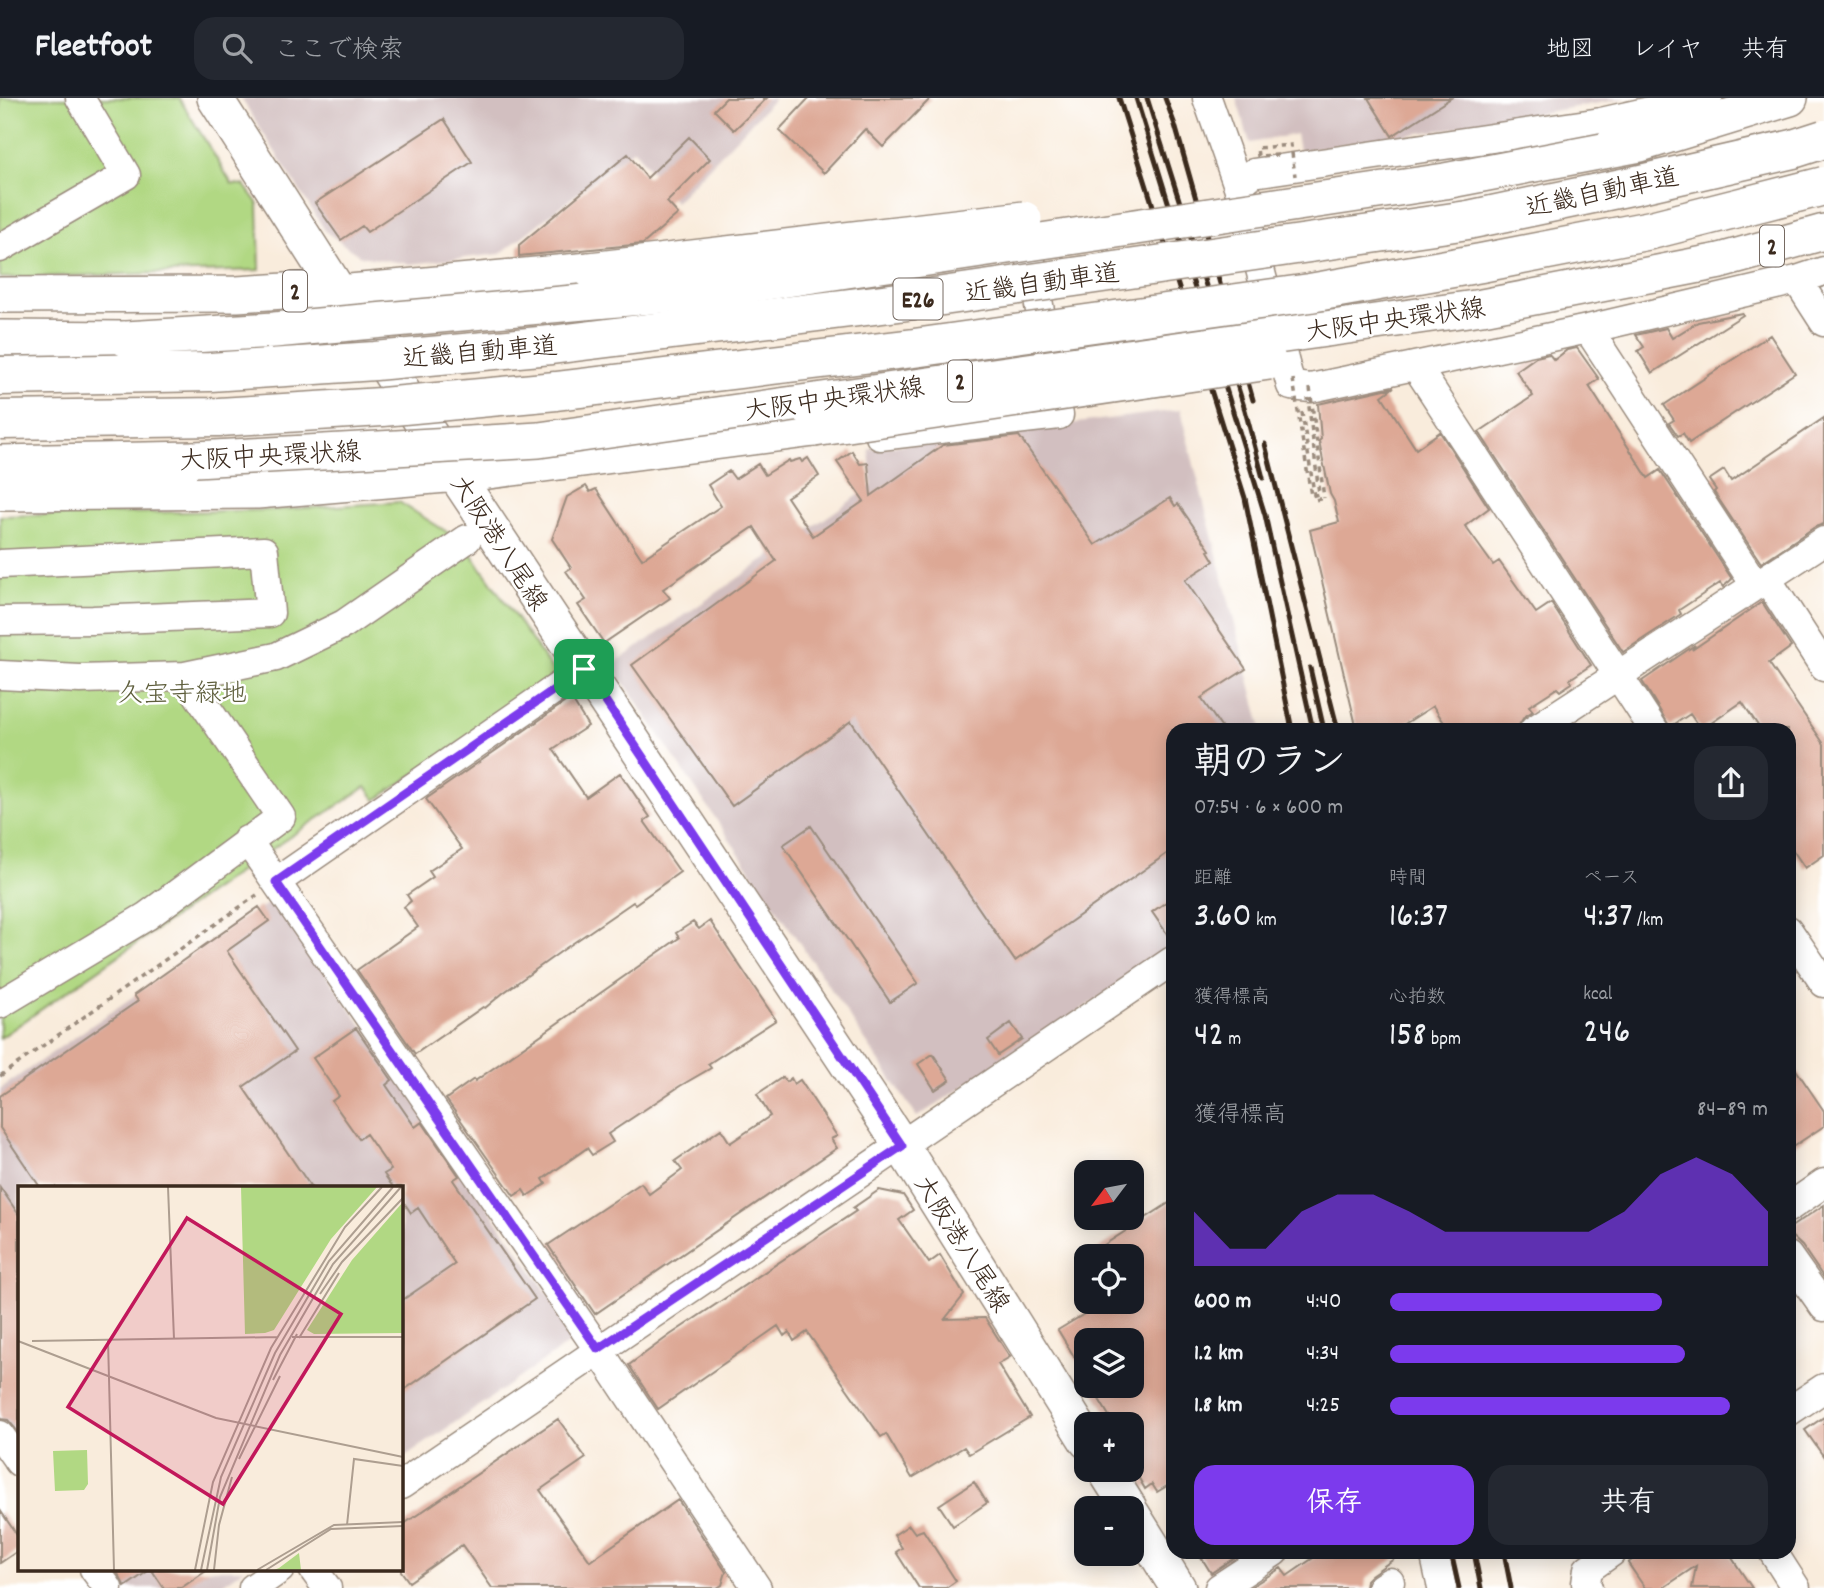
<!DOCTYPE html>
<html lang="ja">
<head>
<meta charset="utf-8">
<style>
	:root { --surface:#171b24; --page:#242831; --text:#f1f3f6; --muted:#9ea1a6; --line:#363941; --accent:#7c3aed }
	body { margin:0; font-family:Dekko,"Klee One",sans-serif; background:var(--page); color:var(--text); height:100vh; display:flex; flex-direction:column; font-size:26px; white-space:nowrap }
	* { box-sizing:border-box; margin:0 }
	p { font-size:23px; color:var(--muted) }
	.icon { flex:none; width:38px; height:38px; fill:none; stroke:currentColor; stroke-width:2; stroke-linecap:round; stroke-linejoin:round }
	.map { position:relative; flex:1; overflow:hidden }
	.details { position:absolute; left:1166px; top:625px; width:630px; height:836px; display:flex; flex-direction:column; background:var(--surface); border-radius:21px; box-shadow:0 4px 18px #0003 }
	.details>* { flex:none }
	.needle { width:46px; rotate:238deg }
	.controls { position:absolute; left:1074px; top:1062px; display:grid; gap:14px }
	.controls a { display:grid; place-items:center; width:70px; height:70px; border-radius:14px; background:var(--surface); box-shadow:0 4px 18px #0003; font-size:35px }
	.pin { position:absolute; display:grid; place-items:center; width:60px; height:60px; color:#fff; margin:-30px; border-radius:14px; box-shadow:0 4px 10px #0006 }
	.round { display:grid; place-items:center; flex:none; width:74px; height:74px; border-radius:21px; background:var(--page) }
	.head { display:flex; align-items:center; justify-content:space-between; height:119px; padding:0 28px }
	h1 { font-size:38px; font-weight:600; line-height:52px }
	.figures { display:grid; grid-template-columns:repeat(3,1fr); gap:10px; height:119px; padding:7px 28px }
	.figures div { display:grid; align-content:center }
	.figures b { font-size:35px; font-weight:600 }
	.figures small { font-size:19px; font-weight:400 }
	.figures p { font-size:19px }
	.chart { height:196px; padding:14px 28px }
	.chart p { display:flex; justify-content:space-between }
	.chart svg { width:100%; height:126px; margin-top:7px; fill:var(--accent); opacity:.7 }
	.action { display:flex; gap:14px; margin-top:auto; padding:14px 28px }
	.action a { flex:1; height:80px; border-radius:21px; background:var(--accent); color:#fff; font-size:28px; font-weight:600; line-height:80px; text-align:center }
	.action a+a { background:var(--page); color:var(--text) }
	ul { padding:0 28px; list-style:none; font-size:23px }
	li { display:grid; grid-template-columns:112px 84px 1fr; align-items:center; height:52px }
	li i { height:18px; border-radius:9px; background:var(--accent) }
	header { display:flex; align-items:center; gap:42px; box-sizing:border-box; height:98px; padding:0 35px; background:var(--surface); border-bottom:2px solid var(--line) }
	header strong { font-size:33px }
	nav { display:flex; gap:38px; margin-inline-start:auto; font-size:24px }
	.search { width:490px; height:63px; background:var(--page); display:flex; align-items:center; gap:18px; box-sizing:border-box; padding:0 24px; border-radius:21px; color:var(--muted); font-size:26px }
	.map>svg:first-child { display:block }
	.industrial { fill:#d2bfc0 }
	.green { fill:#b1d883; stroke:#768150; stroke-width:2 }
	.building { fill:#dda895 }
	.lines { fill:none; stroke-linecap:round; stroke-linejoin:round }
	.minor-casing { stroke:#9a8b7d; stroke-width:31 }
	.major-casing { stroke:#9a8b7d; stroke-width:38 }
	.path { stroke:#9a8b7d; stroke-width:3.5; stroke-dasharray:5 5; stroke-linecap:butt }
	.minor { stroke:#fff; stroke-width:28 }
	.major { stroke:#fff; stroke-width:35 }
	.rail { stroke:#3b2a1e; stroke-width:5 }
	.major-bridge-casing { stroke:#9a8b7d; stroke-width:38; stroke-linecap:butt }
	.highway-bridge-casing { stroke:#9a8b7d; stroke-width:41; stroke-linecap:butt }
	.path-bridge { stroke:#9a8b7d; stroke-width:3.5; stroke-dasharray:5 5; stroke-linecap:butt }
	.major-bridge { stroke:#fff; stroke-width:35 }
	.highway-bridge { stroke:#fff; stroke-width:38 }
	.route-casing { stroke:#fff; stroke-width:14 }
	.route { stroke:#7c3aed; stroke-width:9 }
	.labels { text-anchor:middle; stroke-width:5; stroke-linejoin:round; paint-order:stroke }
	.shield { fill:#fff; stroke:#766a62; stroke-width:2 }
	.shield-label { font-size:24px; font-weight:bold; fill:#3b2a1e }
	.street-label { font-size:26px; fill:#3b2a1e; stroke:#fff }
	.park-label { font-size:26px; fill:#5e5e3c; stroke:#fff }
	.inset-road { fill:none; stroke:#ad9e90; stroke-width:2 }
	.view { fill:#c2185b; fill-opacity:0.15; stroke:#c2185b; stroke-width:3.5 }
	.inset-edge { fill:none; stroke:#3b2a1e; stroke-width:3.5 }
</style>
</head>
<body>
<header>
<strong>Fleetfoot</strong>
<div class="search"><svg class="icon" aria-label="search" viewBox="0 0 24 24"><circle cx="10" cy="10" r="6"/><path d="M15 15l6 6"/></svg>ここで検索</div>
<nav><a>地図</a><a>レイヤ</a><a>共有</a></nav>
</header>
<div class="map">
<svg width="1824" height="1490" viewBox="0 0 1824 1490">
	<rect width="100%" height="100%" fill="#fff"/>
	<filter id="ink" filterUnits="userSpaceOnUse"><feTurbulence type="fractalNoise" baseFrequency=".0143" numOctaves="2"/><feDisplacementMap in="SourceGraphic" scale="14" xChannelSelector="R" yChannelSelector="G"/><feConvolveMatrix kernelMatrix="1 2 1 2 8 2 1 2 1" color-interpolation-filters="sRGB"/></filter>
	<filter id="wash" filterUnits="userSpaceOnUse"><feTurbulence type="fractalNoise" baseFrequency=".00686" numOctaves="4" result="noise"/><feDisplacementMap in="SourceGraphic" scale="28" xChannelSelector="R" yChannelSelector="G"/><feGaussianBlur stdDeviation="1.57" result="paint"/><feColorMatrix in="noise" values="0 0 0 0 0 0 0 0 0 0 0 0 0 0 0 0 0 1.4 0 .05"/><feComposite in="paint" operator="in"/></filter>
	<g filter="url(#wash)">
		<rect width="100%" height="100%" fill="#f9ecdc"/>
		<path class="industrial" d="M241 0H775L675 104 634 51 500 156 409 166 360 158 326 134Z
			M1236 0H1628L1447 31 1299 53 1296 36 1250 45Z
			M1180 312 1262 632H1172V852L917 1019 612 567 872 388 869 351Z
			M274 801 578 1239 401 1362V1089H19V1357L0 1329V991Z
			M98 1471H244L217 1490H112Z"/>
		<path class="green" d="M0 0H179L232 86 244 87 258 106 260 172 0 180Z
			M399 404 463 444 554 574 555 581 376 702 366 689 288 740 0 940V418L274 412Z"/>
		<g id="blocks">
			<path class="building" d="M726 0H767L734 32 714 12Z
				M809 0H931L883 49 865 31 824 75 779 32Z
				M1368 0H1451L1392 38Z
				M444 21 472 64 367 134 362 128 341 142 315 105Z
				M689 39 710 61 667 104 678 116 643 146 519 158V147L628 56 647 80Z
				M1742 215 1743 217 1652 275 1638 253 1644 249 1636 237 1666 230 1672 240 1698 224Z
				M1770 237 1795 275 1689 345 1683 335 1678 338 1669 325 1674 322 1664 307Z
				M1577 250 1599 281 1589 288 1648 380 1660 372 1732 481 1723 489 1720 485 1679 512 1681 516 1623 554 1479 334 1533 298 1516 273 1536 259 1549 256 1554 262 1567 252Z
				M1394 289 1382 298 1416 351 1440 334 1489 410 1465 428 1493 467 1499 463 1536 515 1551 505 1591 567 1570 581 1572 585 1560 593 1557 590 1529 608 1533 613 1524 619 1516 632H1449L1433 608 1395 632H1357L1310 432 1339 424 1334 403 1330 396 1319 343 1321 341 1318 306Z
				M1824 320V426L1815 429 1761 465 1714 394 1716 392 1709 382 1724 372 1731 383Z
				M1019 338 1095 447 1170 400 1175 408 1178 406 1210 452 1208 453 1214 463 1185 482 1246 571 1201 600 1223 632H1172V752L1015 863 851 623 732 708 632 567 776 463 754 429 663 491 670 500 604 545 578 507 586 502 566 473 571 470 552 441 567 399 586 388 590 394 596 391 642 461 721 408 708 387 729 373 735 381 758 366 765 377 789 362 790 364 800 361 802 364 808 360 819 378 787 399 813 438 864 403 837 364 852 353 860 366 868 365 871 398 943 347Z
				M1762 504 1791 549 1769 565 1824 646V757L1805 770 1788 745V632H1761L1742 604 1701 632 1690 616 1670 629 1642 583 1695 547 1692 552Z
				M571 600 588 628 553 651 586 699 620 675 650 719 644 723 680 774 635 806 633 804 563 852 503 895 485 910 483 909 415 956 357 872 418 829 404 809 411 803 407 797 433 779 429 773 462 751 426 701Z
				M811 728 918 885 890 904 783 747Z
				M1172 800V843L1152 814Z
				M259 809 269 823 227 853 295 953 243 989 311 1089H40L0 1030V998L138 903 134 897Z
				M710 823 776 922 708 966 711 970 680 988 608 1036 613 1044 592 1057 587 1050 543 1081 546 1086 527 1098 523 1092 514 1098 446 1001 474 981 475 983 679 840 676 835 693 824 699 831Z
				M1011 925 1022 941 998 957 988 942Z
				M356 930 392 982 386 987 415 1029 422 1024 459 1078 453 1082 535 1201 401 1294V1203L455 1166 418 1110 411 1115 401 1100V1089H393L384 1076 391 1072 366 1036 359 1041 332 1003 339 998 313 960Z
				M933 956 950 982 935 992 918 966Z
				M1788 960 1824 1013V1028L1788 1052Z
				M783 979 786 984 791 980 794 986 800 982 837 1038 831 1041 837 1050 595 1216 548 1147 641 1085 649 1096 682 1072 675 1063 721 1031 730 1045 770 1018 757 996Z
				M0 1089 19 1117V1335L8 1322 0 1321Z
				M879 1092 903 1097 913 1112 899 1122 929 1165 940 1157 964 1197 945 1221 985 1220 1010 1259 998 1266 1030 1319 969 1356 964 1349 912 1380 886 1336 881 1339 807 1234 794 1243 789 1234 784 1238 778 1228 658 1311 629 1267 670 1237 856 1113 853 1110Z
				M1172 1103V1385L1157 1394 1152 1386 1145 1391 1132 1368V1326H1114L1091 1288H1132V1242H1087V1280L1058 1232 1104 1204H1132V1158H1087Z
				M1824 1107V1180L1802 1148 1788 1135V1131Z
				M1824 1319V1359L1805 1332Z
				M558 1321 586 1360 540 1392 590 1463 678 1402 726 1474 722 1487 717 1490H492L462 1447 409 1484 401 1473V1428Z
				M974 1384 987 1405 953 1428 939 1407Z
				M0 1412 19 1440V1452L0 1465Z
				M909 1427 915 1435 923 1432 956 1483 946 1490H919L896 1454 902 1450 894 1437Z
				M1198 1454H1230L1234 1460 1211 1475Z
				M1322 1454H1404L1371 1477 1366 1482 1365 1490H1249L1281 1470 1287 1478Z
				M1644 1454H1728L1752 1490H1692L1696 1468 1663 1490H1645L1628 1465Z
				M118 1471H209L181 1490H164L151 1471 125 1489 116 1472Z"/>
		</g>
	</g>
	<g filter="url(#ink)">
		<use href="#blocks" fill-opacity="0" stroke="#9a8b7d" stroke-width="2"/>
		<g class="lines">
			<defs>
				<path id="minor" d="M1207 0 1238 88
					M1708 0 1601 24 1253 75 1238 88 1291 288 1311 290 1588 231 1797 182 1824 173
					M0 150 126 77 80 0
					M1797 182 1824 224
					M1588 231 1756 488
					M1416 268 1654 632
					M880 338 1059 317 1024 125
					M0 466 264 453 270 515 93 522 0 523
					M1767 481 1824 569
					M0 577 80 581 185 578 276 559 344 526 467 441
					M1534 632 1824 443
					M247 742 598 1251 757 1490
					M276 784 584 571
					M1788 832 1824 885
					M0 906 147 818 281 719 185 578
					M1788 1110 1824 1085
					M1788 1158 1824 1209
					M1788 1314 1824 1290
					M0 1337 19 1364
					M401 1387 1172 863
					M1434 1454 1442 1490
					M1773 1454 1796 1490
					M94 1471 108 1490
					M313 1471 327 1490
					M253 1490 280 1471
					M1219 1490 1274 1454
					M1381 1490 1390 1484
					M1588 1490 1586 1485 1588 1471 1612 1454"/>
				<path id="major" d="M215 0 455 376 902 1048 1087 1343
					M1603 53 1640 46 1790 0
					M1720 163 1824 134
					M0 197 237 196 300 192 339 195 590 172
					M0 240 126 241
					M0 365 195 361
					M0 395 257 393 481 374 814 331
					M1105 1372 1129 1410
					M1132 1416 1178 1490"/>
			</defs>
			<use href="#minor" class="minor-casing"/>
			<use href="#major" class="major-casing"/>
			<path class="path" d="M1302 314 1315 402 1324 400
				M0 978 257 797"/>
			<use href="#minor" class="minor"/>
			<use href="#major" class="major"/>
			<path class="rail" d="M1119 0 1245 400 1292 632
				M1136 0 1265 417 1313 632
				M1147 0 1245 312 1263 380
				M1165 0 1175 27 1253 302
				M1265 346 1338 632
				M1310 570 1324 632
				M1451 1454 1459 1490
				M1474 1454 1481 1490
				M1504 1454 1511 1490"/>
			<defs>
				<path id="major-bridge" d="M590 172 1024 121
					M126 241 274 232 706 193 1445 83 1603 53
					M814 331 1269 264
					M195 361 539 342 1482 209 1720 163"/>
				<path id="highway-bridge" d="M0 278 210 274 375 263 551 247 915 202 1468 122 1636 87 1793 51 1824 41
					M0 322 219 319 382 309 556 293 914 250 1310 195 1481 165 1651 132 1824 88"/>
			</defs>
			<use href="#major-bridge" class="major-bridge-casing"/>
			<use href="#highway-bridge" class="highway-bridge-casing"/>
			<path class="path-bridge" d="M1278 57 1258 58 1257 50 1291 47 1295 78
				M1293 281 1311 398 1319 396 1308 300
				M1310 290 1324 400"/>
			<use href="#major-bridge" class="major-bridge"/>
			<use href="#highway-bridge" class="highway-bridge"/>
		</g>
	</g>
	<g class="lines" filter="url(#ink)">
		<defs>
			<path id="route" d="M584 571 902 1048 598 1251 276 784Z"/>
		</defs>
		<use href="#route" class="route-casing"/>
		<use href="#route" class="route"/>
	</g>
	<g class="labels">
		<g class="shield">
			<rect x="1760" y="127.5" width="24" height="41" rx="5"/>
			<rect x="283" y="172.5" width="24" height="41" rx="5"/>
			<rect x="893.5" y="180.5" width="49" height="41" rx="5"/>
			<rect x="948" y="262.5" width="24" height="41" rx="5"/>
		</g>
		<g class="shield-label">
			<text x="1772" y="156">2</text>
			<text x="295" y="201">2</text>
			<text x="918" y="209">E26</text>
			<text x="960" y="291">2</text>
		</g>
		<g class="street-label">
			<text transform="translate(1602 93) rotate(-12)" y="9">近畿自動車道</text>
			<text transform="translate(1042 184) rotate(-8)" y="9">近畿自動車道</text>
			<text transform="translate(1395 221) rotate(-8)" y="9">大阪中央環状線</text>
			<text transform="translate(480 253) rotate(-5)" y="9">近畿自動車道</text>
			<text transform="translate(834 300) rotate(-8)" y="9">大阪中央環状線</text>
			<text transform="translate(270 357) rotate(-3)" y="9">大阪中央環状線</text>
			<text transform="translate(500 444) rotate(57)" y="9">大阪港八尾線</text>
			<text transform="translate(963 1145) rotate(58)" y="9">大阪港八尾線</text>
		</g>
		<g class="park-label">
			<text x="182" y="603">久宝寺緑地</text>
		</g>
	</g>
	<g transform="translate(18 1088)">
		<rect width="385" height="385" fill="#f9ecdc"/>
		<path d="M223 1H359L313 53 256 144 247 147 227 148ZM385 16V147L296 148 289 144 334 74ZM69 264 70 298 66 304 37 305 35 265ZM281 367 283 384H256L261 382Z" fill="#b1d883"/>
		<path class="inset-road" d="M150 1 156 153M302 108 324 76 385 12M274 151H385M281 152 321 87M90 154 96 384M0 155 198 232 385 271M14 155 260 151M255 194 279 148M221 273 262 190M329 339 336 273 385 280M177 384 195 296 253 162 327 41 364 1M183 384 203 291 257 167 311 75 375 1M189 384 202 311 262 169 315 78 383 1M196 384 201 339 214 291M239 384 316 339 385 336M248 384 313 343 385 340"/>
		<path class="view" d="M169 32 323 128 205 318 50 221Z"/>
		<rect width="385" height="385" class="inset-edge"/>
	</g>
</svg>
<div class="controls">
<a><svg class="needle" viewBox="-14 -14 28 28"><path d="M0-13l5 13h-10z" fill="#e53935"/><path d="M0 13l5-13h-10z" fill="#9ea1a6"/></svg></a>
<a><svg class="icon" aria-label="locate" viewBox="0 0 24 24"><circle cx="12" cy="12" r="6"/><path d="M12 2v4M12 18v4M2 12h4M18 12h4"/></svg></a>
<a><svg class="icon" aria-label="layers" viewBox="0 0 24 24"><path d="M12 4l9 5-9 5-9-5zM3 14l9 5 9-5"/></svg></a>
<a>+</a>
<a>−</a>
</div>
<div class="pin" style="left:584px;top:571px;background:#1e9e55"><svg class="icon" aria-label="arrive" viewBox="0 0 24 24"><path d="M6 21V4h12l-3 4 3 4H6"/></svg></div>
<section class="details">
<div class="head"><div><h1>朝のラン</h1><p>07:54 · 6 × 600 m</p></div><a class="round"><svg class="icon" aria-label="share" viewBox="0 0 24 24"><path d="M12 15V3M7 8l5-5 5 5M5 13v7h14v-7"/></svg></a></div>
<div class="figures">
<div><p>距離</p><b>3.60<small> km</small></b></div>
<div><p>時間</p><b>16:37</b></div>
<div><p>ペース</p><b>4:37<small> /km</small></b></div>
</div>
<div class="figures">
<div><p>獲得標高</p><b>42<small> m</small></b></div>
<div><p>心拍数</p><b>158<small> bpm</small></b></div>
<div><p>kcal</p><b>246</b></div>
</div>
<div class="chart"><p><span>獲得標高</span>84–89 m</p>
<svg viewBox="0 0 160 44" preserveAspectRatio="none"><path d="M0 44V25L10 38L20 38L30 25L40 19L50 19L60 25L70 32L80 32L90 32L100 32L110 32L120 25L130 12L140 6L150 12L160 25V44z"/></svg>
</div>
<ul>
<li><b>600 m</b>4:40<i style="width:72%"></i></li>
<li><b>1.2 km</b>4:34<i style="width:78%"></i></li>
<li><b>1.8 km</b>4:25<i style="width:90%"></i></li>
</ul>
<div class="action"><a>保存</a><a>共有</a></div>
</section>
</div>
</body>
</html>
